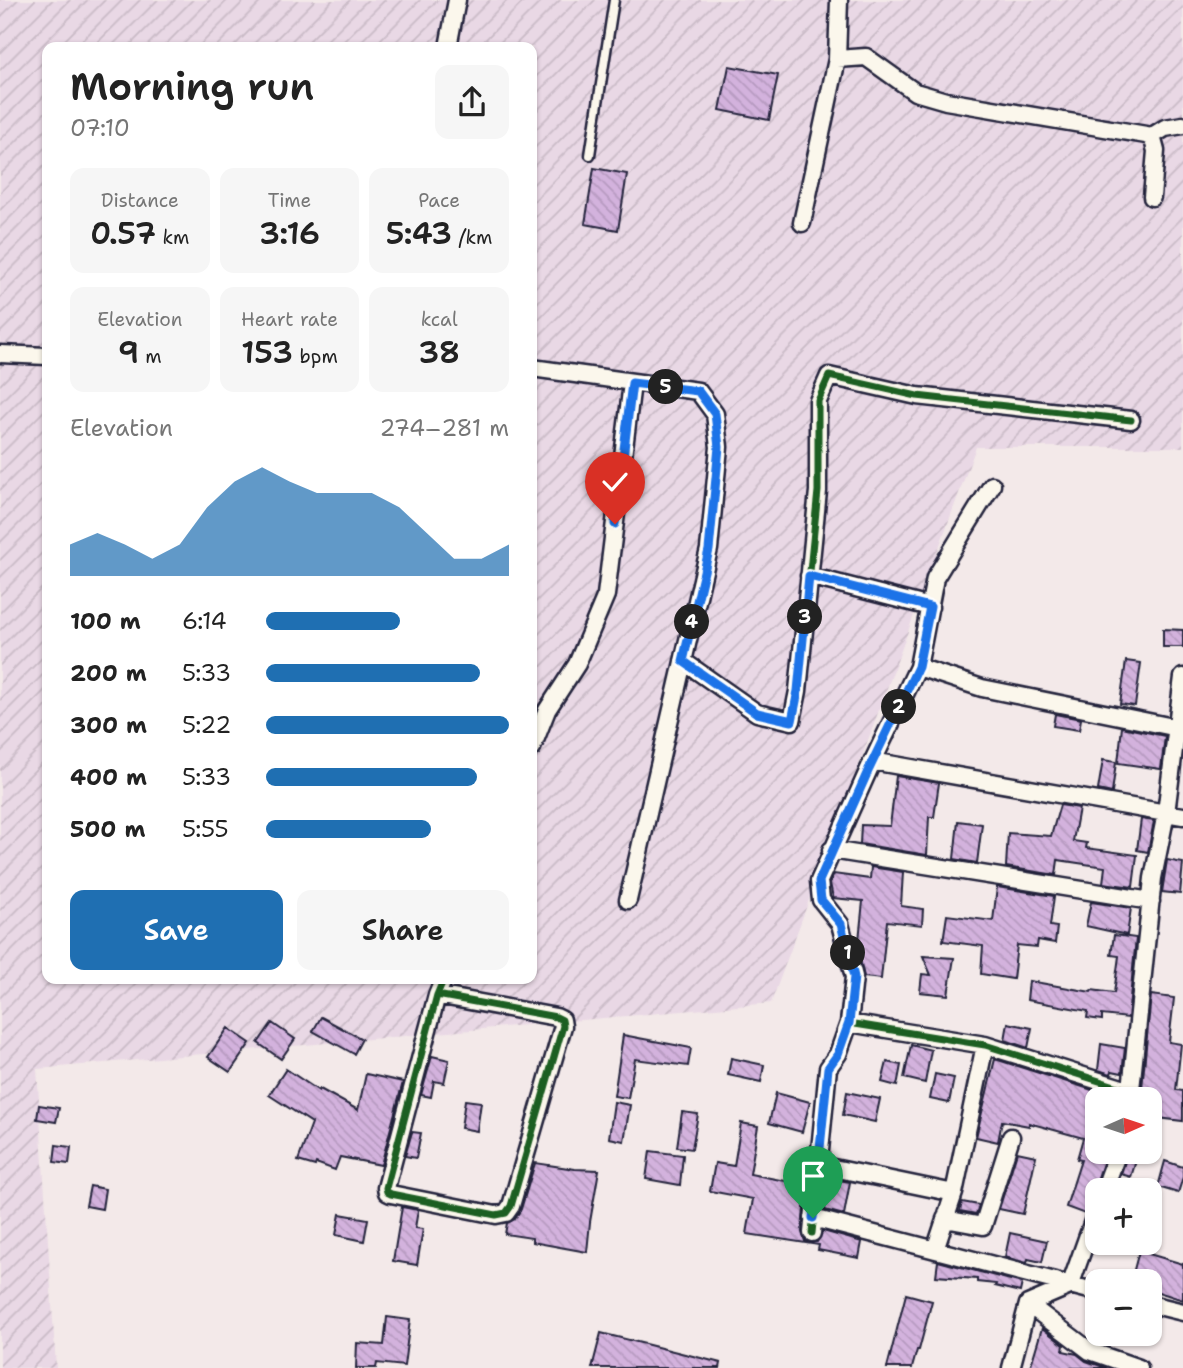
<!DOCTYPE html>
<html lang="en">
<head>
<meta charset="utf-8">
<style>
	:root { --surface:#fff; --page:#f6f6f6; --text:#222; --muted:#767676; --accent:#1f6fb2 }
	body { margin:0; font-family:"Shantell Sans",sans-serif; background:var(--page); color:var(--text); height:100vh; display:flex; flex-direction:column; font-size:26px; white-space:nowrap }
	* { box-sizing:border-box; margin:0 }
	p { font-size:23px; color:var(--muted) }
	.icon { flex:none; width:38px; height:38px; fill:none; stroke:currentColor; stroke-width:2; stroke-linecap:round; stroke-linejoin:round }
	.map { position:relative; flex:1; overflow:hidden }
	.panel { position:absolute; left:42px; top:42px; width:495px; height:942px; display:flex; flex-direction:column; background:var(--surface); border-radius:14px; box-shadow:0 2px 5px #0004 }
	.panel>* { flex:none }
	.needle { width:46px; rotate:87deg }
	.fabs { position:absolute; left:1085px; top:1087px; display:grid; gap:14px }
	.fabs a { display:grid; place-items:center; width:77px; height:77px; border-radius:14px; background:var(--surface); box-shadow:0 2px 5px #0004; font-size:35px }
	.pin { position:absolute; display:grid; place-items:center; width:60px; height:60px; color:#fff; margin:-72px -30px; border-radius:50% 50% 50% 0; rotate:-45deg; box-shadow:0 0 7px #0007 }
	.pin .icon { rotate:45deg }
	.km { position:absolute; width:35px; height:35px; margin:-18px; border-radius:50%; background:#222; color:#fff; font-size:19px; line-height:35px; text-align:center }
	.round { display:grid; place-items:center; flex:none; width:74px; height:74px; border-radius:14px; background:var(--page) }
	.summary { display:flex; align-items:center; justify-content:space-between; height:119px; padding:0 28px }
	h1 { font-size:38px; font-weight:600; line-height:52px }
	.stats { display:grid; grid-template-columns:repeat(3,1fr); gap:10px; height:119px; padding:7px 28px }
	.stats div { display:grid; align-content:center; border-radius:14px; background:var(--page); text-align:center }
	.stats b { font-size:30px; font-weight:600 }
	.stats small { font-size:19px; font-weight:400 }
	.stats p { font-size:19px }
	.chart { height:196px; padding:14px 28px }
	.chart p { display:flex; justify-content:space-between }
	.chart svg { width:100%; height:126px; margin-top:7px; fill:var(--accent); opacity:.7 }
	.action { display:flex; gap:14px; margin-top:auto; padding:14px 28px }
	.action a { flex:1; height:80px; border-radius:14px; background:var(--accent); color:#fff; font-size:28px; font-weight:600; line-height:80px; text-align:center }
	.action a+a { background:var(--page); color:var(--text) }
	ul { padding:0 28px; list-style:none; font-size:23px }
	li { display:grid; grid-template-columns:112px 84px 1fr; align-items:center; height:52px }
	li i { height:18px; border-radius:9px; background:var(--accent) }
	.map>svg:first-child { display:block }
	.industrial { fill:url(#industrial-furrows); fill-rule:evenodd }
	.building { fill:url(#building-back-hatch); stroke:#22223b; stroke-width:2 }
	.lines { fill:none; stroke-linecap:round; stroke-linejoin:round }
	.lane-casing { stroke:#22223b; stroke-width:13 }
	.street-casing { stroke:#22223b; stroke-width:21 }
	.lane { stroke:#fbf7ec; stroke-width:8 }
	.street { stroke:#fbf7ec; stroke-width:16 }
	.cycleway-casing { stroke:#fbf7ec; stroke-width:11 }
	.cycleway { stroke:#1b5e20; stroke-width:7 }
	.route-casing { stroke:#fff; stroke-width:14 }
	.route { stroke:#1a73e8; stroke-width:9 }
</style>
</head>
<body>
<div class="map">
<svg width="1183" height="1368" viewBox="0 0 1183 1368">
	<defs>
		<pattern id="industrial-furrows" width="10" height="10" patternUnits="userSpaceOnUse" patternTransform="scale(1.75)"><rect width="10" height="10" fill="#e9d8e5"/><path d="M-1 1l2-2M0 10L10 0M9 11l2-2" fill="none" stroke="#c8b9c5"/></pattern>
		<pattern id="building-back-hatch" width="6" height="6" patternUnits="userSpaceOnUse" patternTransform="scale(1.75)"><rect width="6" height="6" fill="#d3b2dd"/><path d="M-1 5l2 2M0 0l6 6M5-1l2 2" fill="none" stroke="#b599bf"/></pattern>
	</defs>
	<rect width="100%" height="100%" fill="#f3e9e9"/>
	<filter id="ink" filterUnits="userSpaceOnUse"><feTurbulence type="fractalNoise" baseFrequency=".0143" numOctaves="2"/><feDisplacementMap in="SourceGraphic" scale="14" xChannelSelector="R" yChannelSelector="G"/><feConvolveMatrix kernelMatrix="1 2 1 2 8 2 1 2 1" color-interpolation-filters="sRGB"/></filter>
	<g filter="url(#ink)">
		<path class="industrial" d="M0 0H1183V447H976L771 1003 37 1069 56 1368H0ZM47 47H532V978H47Z"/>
		<path class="building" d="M729 66 778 75 769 120 720 110Z
			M594 168 627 174 618 230 585 224Z
			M1163 629 1183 630V647H1163Z
			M1126 661 1141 663 1135 706 1120 704Z
			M1055 714 1081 719 1079 730 1053 726Z
			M1122 727 1165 736 1161 769 1118 763Z
			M1103 760 1116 762 1112 793 1098 790Z
			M896 776 939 783 934 817H929L927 855 860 844 861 825 890 826Z
			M1060 805 1079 808 1073 841 1087 843 1086 848 1137 855 1133 887 1103 883 1105 867 1058 860 1056 875 1006 867 1008 833 1051 836Z
			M1141 819 1154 821 1148 852 1137 850Z
			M958 821 982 824 977 863 954 859Z
			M1167 860 1183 863 1180 894 1162 892Z
			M871 867 903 872 901 906 923 909 922 925 887 921 881 979 864 977 858 950 863 901 833 898 830 883 834 874 870 879Z
			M997 887 1054 896 1050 926 1057 927 1055 943 1038 940 1037 947 1017 945 1013 979 981 974 983 946 943 941 947 915 993 921Z
			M1091 902 1131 908 1127 935 1086 926Z
			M1114 935 1136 938 1128 1018 1102 1015V1020L1087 1018 1088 1011 1027 1000 1029 981 1091 992 1092 990 1114 993 1119 956 1111 955Z
			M923 956 954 958 948 995 920 992 922 974 931 975Z
			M1151 995 1174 998 1169 1042 1181 1044 1176 1090 1183 1091V1121L1150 1117V1099H1141Z
			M321 1017 362 1039 354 1054 313 1031Z
			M272 1023 295 1039 281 1059 258 1043Z
			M1008 1023 1032 1028 1028 1048 1005 1040Z
			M228 1028 250 1043 230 1072 208 1057Z
			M623 1035 691 1048 688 1066 635 1059 628 1098 614 1096Z
			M1101 1044 1125 1048 1122 1073 1112 1071 1111 1074 1098 1070Z
			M911 1045 931 1050 925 1083 904 1078Z
			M432 1056 449 1060 444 1083 434 1081 431 1097 421 1095Z
			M731 1058 764 1065 761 1082 728 1075Z
			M995 1059 1105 1094 1104 1099H1097V1152H1107L1085 1214 1066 1207 1081 1160 1077 1159 1083 1138 1029 1123V1126L1002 1121 998 1142 976 1137Z
			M887 1062 901 1065 897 1086 882 1082Z
			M286 1069 319 1091 320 1089 358 1110 366 1074 403 1082 381 1165 340 1157 335 1170 316 1163 315 1166 298 1161 312 1123 269 1095Z
			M935 1074 954 1078 949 1103 930 1099Z
			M847 1092 880 1099 875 1122 843 1115Z
			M776 1093 810 1102 802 1132 769 1123Z
			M465 1100 481 1102 477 1131 461 1128Z
			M614 1102 630 1105 624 1141 609 1138Z
			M39 1105 59 1108 56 1122 37 1119Z
			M682 1112 698 1114 692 1149 677 1147Z
			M741 1123 758 1126 750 1174 806 1185 802 1232 805 1241 817 1242 823 1231 862 1242 859 1258 818 1250 819 1245 747 1234 753 1199 710 1191 715 1163 734 1166Z
			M412 1132 421 1133 416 1158 405 1156Z
			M56 1145 71 1147 69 1164 54 1162Z
			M650 1151 683 1155 680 1185 646 1179Z
			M1017 1152 1036 1156 1023 1214 999 1209Z
			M1128 1152 1138 1154 1131 1177 1121 1174Z
			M1165 1161 1183 1167V1177L1178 1193 1158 1187Z
			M535 1163 575 1169 599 1170 590 1222 587 1252 532 1242V1238L505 1234 507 1223 515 1219 521 1209Z
			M828 1178 850 1182 844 1215 825 1210Z
			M90 1186 105 1189 102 1209 86 1206Z
			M962 1202 979 1205 976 1214 960 1211Z
			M402 1207 418 1210 415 1228 423 1229 417 1265 393 1261Z
			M340 1214 368 1219 364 1241 336 1235Z
			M1010 1233 1047 1241 1042 1262 1028 1259 1027 1263 1005 1257Z
			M1139 1251 1183 1264V1300L1152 1290 1154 1281H1131Z
			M938 1261 1022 1283 1020 1292 995 1286 996 1284 977 1282V1279L936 1276Z
			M906 1294 932 1301 919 1350H917L912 1368H887Z
			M387 1317 410 1320 404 1366 377 1363 376 1368H356L357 1343 384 1345Z
			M1042 1328 1064 1345 1063 1351 1077 1354 1086 1361 1107 1368H1030Z
			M601 1333 721 1363 720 1368H592Z"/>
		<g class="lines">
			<defs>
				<path id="lane" d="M590 155 614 0"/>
				<path id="street" d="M448 47 457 0
					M837 59 866 57 915 92 946 101 1152 136
					M1152 197 1156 151 1152 136 1165 128 1183 125
					M802 223 837 59 839 0
					M0 354 47 356
					M532 368 698 391 715 414 719 447 709 549 628 900
					M992 485 935 578 918 667 982 688 1183 729
					M809 576 930 607
					M683 661 757 713 792 721 798 691 818 491V401L829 376 917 396 1131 420
					M532 748 547 710 577 664 606 595 632 383
					M872 761 1183 816
					M831 850 1151 901
					M437 995 556 1017 562 1020 563 1026 511 1206 506 1213 496 1215 391 1194 387 1192 386 1188 437 995 444 978
					M849 1023 854 977 840 924 821 900 819 881 869 769 918 667
					M1130 1099 1153 878 1166 813 1183 677
					M819 1165 954 1193
					M1104 1190 1118 1152
					M813 1218 1097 1292
					M945 1219 983 1226 1011 1137
					M812 1233 828 1068 838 1054 849 1023 985 1045 1131 1091
					M935 1250 954 1193 985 1045
					M1028 1304 1090 1351 1139 1368
					M1150 1304 1183 1312
					M1011 1368 1028 1304 1070 1286 1097 1210"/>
			</defs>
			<use href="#lane" class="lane-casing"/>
			<use href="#street" class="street-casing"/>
			<use href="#lane" class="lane"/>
			<use href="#street" class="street"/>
			<defs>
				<path id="cycleway" d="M683 661 757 713 792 721 798 691 818 491V401L829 376 917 396 1131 420
					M437 995 556 1017 562 1020 563 1026 511 1206 506 1213 496 1215 391 1194 387 1192 386 1188 437 995 444 978
					M812 1233 828 1068 838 1054 849 1023 985 1045 1131 1091"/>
			</defs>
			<use href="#cycleway" class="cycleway-casing"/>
			<use href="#cycleway" class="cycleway"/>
		</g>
	</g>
	<g class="lines" filter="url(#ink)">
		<defs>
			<path id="route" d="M615 524 632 383 698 391 715 414 719 447 709 550 683 661 757 713 792 721 798 691 809 576 930 607 918 667 869 769 819 881 821 900 841 924 854 977 849 1023 838 1054 828 1068 813 1218"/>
		</defs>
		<use href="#route" class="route-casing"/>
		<use href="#route" class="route"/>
	</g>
</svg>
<div class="fabs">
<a><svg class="needle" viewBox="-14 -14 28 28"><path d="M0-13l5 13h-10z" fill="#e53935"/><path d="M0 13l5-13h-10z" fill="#767676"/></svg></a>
<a>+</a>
<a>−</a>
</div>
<div class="pin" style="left:813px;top:1218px;background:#1e9e55"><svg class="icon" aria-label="arrive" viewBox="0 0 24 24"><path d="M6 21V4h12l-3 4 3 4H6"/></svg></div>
<div class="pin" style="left:615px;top:524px;background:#d93025"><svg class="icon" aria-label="check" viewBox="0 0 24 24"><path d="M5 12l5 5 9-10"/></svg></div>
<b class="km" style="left:848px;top:953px">1</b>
<b class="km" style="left:899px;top:707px">2</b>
<b class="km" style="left:805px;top:617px">3</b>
<b class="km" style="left:692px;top:622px">4</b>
<b class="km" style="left:666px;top:387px">5</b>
<section class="panel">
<div class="summary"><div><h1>Morning run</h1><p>07:10</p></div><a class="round"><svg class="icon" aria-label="share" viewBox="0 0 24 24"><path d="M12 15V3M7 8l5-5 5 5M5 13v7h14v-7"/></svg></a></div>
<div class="stats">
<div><p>Distance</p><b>0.57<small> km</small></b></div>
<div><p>Time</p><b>3:16</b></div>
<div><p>Pace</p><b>5:43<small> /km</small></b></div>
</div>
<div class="stats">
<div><p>Elevation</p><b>9<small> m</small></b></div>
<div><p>Heart rate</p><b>153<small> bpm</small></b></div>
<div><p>kcal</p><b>38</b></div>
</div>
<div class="chart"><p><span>Elevation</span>274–281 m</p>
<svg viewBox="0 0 160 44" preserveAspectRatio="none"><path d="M0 44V33L10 29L20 33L30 38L40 33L50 20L60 11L70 6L80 11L90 15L100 15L110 15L120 20L130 29L140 38L150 38L160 33V44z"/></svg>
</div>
<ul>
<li><b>100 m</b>6:14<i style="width:55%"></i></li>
<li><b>200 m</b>5:33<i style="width:88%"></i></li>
<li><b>300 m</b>5:22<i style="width:100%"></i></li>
<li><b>400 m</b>5:33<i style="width:87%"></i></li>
<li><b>500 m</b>5:55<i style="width:68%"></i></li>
</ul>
<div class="action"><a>Save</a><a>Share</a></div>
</section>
</div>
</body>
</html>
